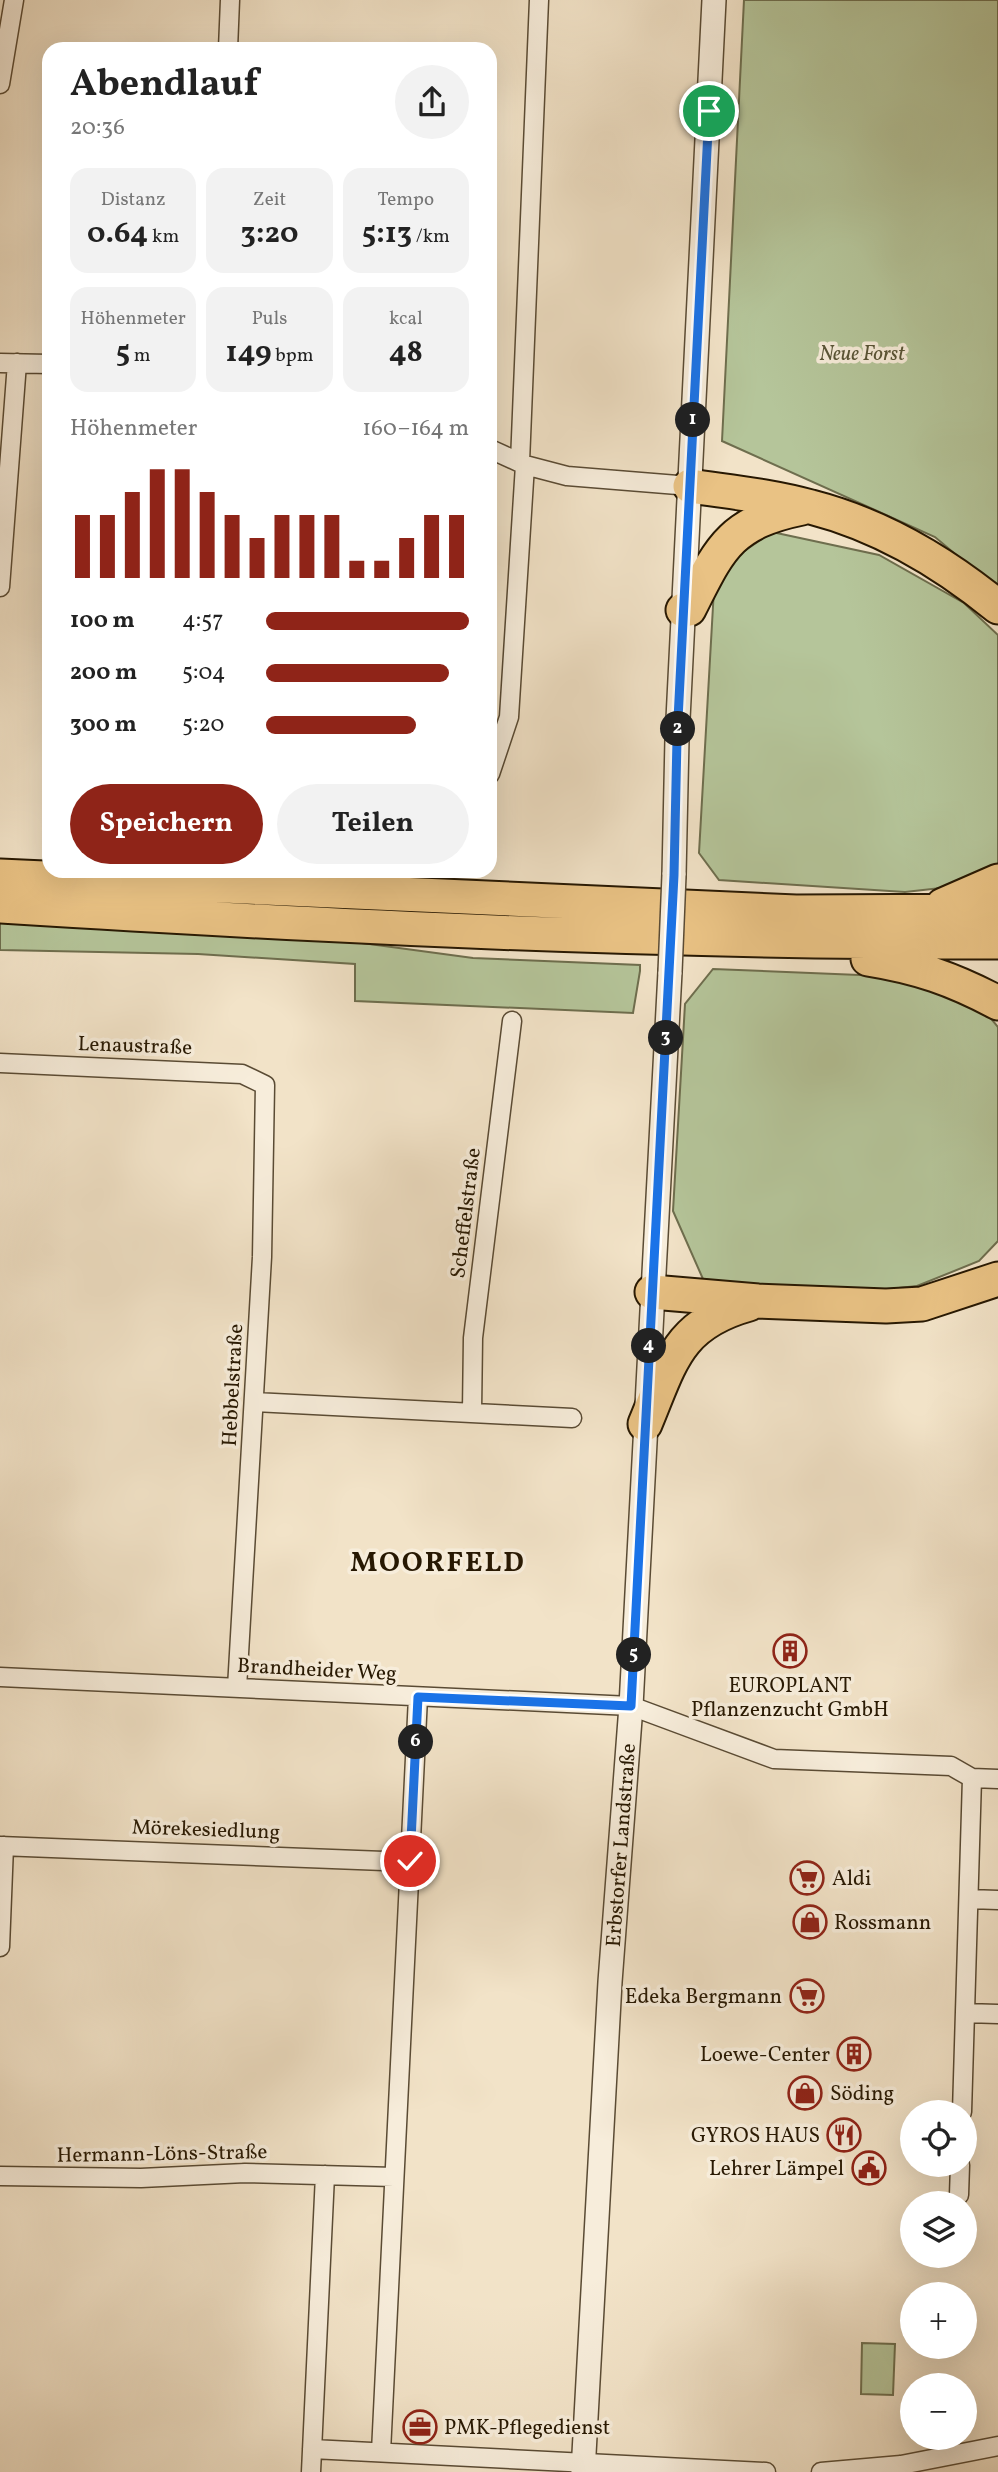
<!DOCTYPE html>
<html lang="de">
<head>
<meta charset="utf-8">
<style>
	:root { --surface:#fff; --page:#f2f2f2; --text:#222; --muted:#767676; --accent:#8f2418 }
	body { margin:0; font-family:Vollkorn,serif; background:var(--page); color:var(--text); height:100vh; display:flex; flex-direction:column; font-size:26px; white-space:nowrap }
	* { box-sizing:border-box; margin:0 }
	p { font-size:23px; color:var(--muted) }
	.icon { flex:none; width:38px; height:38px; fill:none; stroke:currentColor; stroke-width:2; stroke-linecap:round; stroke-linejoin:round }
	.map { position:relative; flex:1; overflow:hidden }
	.side { position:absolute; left:42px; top:42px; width:455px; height:836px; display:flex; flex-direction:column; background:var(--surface); border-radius:21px; box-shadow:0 7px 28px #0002 }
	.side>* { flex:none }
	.fabs { position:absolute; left:900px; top:2100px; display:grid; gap:14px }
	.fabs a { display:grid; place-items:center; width:77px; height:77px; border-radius:50%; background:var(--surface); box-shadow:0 7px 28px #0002; font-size:35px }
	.pin { position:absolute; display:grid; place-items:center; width:60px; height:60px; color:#fff; margin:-30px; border:4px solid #fff; border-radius:50%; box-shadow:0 2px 7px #0007 }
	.km { position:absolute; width:35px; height:35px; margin:-18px; border-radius:50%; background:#222; color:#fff; font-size:19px; line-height:35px; text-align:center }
	.round { display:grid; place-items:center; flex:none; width:74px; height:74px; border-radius:37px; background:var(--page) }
	.headline { display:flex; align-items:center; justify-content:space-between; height:119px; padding:0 28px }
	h1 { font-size:38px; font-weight:700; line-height:52px }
	.figures { display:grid; grid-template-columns:repeat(3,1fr); gap:10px; height:119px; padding:7px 28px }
	.figures div { display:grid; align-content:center; border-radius:18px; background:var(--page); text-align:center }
	.figures b { font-size:30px; font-weight:700 }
	.figures small { font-size:19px; font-weight:400 }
	.figures p { font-size:19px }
	.chart { height:196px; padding:14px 28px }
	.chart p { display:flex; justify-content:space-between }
	.chart svg { width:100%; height:126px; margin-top:7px; stroke:var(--accent); stroke-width:6 }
	.primary-button { display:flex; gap:14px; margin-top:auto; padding:14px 28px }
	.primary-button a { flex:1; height:80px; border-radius:42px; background:var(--accent); color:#fff; font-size:28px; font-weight:700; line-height:80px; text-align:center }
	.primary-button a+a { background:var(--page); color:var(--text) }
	ul { padding:0 28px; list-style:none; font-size:23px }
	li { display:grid; grid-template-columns:112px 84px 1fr; align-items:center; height:52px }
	li i { height:18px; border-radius:9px; background:var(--accent) }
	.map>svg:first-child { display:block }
	.green { fill:#b5c59a; stroke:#6e6e4e; stroke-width:2 }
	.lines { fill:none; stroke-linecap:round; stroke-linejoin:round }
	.minor-casing { stroke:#5a4b34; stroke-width:21 }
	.tertiary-casing { stroke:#5a4b34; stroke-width:26 }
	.motorway-casing { stroke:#271802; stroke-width:37 }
	.minor { stroke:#f7eddb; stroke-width:18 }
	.tertiary { stroke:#f7eddb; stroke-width:23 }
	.motorway { stroke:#e9c284; stroke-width:33 }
	.tertiary-bridge-casing { stroke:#5a4b34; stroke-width:26; stroke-linecap:butt }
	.tertiary-bridge { stroke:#f7eddb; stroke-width:23 }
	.route-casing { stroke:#fff; stroke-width:14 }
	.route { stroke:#1a73e8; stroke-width:9 }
	.labels { text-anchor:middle; stroke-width:7; stroke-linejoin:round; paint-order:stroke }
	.park-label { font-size:21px; font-style:italic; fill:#595537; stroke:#f7eddb }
	.street-label { font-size:21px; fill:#271802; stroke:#f7eddb }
	.poi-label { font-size:21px; fill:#271802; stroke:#f7eddb; text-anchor:start }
	.district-label { font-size:28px; font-weight:bold; letter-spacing:2px; fill:#271802; stroke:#f7eddb }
</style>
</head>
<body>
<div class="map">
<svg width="998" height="2472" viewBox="0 0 998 2472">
	<rect width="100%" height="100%" fill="#f2e3c8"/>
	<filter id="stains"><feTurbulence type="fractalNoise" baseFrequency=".00286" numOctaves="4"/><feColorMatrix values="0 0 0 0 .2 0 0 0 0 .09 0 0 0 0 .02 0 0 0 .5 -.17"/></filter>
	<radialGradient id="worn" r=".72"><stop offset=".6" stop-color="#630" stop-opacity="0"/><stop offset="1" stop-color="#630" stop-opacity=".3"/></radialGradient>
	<path class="green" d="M744 0H998V590L935 537 722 441Z
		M772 532 879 555 964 603 998 635V864L950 887 905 892 719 880 699 853 715 571Z
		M0 919 347 941 473 958 640 965V971L633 1013 355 1001V964L198 954 0 950Z
		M713 969 908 977 988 1015 998 1027V1241L979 1261 917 1286 825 1296 703 1279 673 1211 685 1004Z
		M862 2343 895 2344 893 2395 861 2394Z"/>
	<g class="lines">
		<defs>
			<path id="minor" d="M228 49 230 0
				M0 84 14 0
				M0 363 49 364
				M490 449 525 465 567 476 690 486
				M520 462 539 0
				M0 587 17 363
				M490 774 509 717 525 465
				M0 1063 242 1074 265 1085 262 1257 237 1688
				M254 1402 572 1418
				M472 1411 473 1338 512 1021
				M0 1677 631 1706 774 1759 951 1766 972 1778 998 1779
				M0 1846 410 1862
				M969 1899 998 1900
				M0 1947 4 1846
				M965 2013 998 2014
				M962 2112 972 1778
				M0 2176 141 2178 245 2173 394 2177
				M959 2195 960 2165
				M312 2449 766 2472
				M381 2452 418 1697
				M311 2472 325 2175
				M821 2472 901 2465 998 2446"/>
			<g id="tertiary">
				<path d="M674 875 677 739 714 0"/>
				<path id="s1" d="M583 2472 610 1982 631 1706 670 972"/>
			</g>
			<path id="motorway" d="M690 486C730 492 772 496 811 507 881 525 943 562 998 607
				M683 610 689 609C720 548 729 523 802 508
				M0 876 796 912 998 911
				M943 905 998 881
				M0 906C333 927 665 943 998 942
				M868 959C918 967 953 979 998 1003
				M652 1292 758 1301 886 1306 922 1304 998 1279
				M645 1424C671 1362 677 1324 749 1304"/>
		</defs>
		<use href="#minor" class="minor-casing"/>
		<use href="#tertiary" class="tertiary-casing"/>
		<use href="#motorway" class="motorway-casing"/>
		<use href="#minor" class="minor"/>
		<use href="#tertiary" class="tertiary"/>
		<use href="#motorway" class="motorway"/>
		<defs>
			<path id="tertiary-bridge" d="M670 972 674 875"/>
		</defs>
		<use href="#tertiary-bridge" class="tertiary-bridge-casing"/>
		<use href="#tertiary-bridge" class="tertiary-bridge"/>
	</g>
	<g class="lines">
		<defs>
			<path id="route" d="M410 1861 418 1697 631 1706 674 875 677 739 709 111"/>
		</defs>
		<use href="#route" class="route-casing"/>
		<use href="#route" class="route"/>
	</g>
	<defs>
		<symbol id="building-ring" viewBox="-11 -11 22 22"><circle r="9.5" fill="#f7eddb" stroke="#8f2418" stroke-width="1.5"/><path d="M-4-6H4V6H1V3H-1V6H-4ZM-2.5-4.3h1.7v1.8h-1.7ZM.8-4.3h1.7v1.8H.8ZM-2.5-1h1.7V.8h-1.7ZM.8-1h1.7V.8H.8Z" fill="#8f2418"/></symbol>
		<symbol id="supermarket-ring" viewBox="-11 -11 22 22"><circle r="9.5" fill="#f7eddb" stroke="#8f2418" stroke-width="1.5"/><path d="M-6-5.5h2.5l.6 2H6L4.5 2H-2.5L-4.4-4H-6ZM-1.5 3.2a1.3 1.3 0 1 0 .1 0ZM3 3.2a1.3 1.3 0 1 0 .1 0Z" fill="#8f2418"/></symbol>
		<symbol id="shop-ring" viewBox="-11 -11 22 22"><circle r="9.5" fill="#f7eddb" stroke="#8f2418" stroke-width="1.5"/><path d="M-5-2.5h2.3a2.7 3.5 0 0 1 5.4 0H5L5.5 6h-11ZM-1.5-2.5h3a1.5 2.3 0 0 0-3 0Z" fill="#8f2418"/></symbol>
		<symbol id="restaurant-ring" viewBox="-11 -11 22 22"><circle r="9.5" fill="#f7eddb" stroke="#8f2418" stroke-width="1.5"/><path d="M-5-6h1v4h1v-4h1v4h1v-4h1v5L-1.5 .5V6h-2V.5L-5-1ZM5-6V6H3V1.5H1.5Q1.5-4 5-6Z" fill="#8f2418"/></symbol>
		<symbol id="civic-ring" viewBox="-11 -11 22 22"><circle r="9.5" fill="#f7eddb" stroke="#8f2418" stroke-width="1.5"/><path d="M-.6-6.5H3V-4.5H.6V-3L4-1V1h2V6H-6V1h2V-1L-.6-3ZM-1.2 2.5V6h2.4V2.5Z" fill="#8f2418"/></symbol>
		<symbol id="office-ring" viewBox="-11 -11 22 22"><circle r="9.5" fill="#f7eddb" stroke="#8f2418" stroke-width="1.5"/><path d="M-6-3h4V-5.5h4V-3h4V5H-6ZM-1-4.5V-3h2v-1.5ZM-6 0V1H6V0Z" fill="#8f2418"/></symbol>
	</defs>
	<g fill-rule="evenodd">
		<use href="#building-ring" x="771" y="1632" width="38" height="38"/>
		<use href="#supermarket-ring" x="788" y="1859" width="38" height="38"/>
		<use href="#shop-ring" x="791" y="1903" width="38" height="38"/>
		<use href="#supermarket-ring" x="788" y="1977" width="38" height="38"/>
		<use href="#building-ring" x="835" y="2035" width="38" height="38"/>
		<use href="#shop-ring" x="786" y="2074" width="38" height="38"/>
		<use href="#restaurant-ring" x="825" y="2116" width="38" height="38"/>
		<use href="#civic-ring" x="850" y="2149" width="38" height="38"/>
		<use href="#office-ring" x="401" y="2408" width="38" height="38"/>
	</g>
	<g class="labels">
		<g class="park-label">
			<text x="862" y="360">Neue Forst</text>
		</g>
		<g class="street-label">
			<text transform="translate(135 1045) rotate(2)" y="7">Lenaustraße</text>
			<text transform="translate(465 1213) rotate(-83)" y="7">Scheffelstraße</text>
			<text transform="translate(232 1385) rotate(-87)" y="7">Hebbelstraße</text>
			<text transform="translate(317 1669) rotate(3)" y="7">Brandheider Weg</text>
			<text transform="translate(206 1829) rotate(2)" y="7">Mörekesiedlung</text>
			<text dy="7" stroke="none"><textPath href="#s1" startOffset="628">Erbstorfer Landstraße</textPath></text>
			<text transform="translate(162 2153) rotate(-1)" y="7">Hermann-Löns-Straße</text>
		</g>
		<g class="poi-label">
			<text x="790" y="1692" text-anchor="middle">EUROPLANT<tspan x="790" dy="24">Pflanzenzucht GmbH</tspan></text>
			<text x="832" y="1885">Aldi</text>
			<text x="834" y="1929">Rossmann</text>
			<text x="782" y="2003" text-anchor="end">Edeka Bergmann</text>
			<text x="830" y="2061" text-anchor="end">Loewe-Center</text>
			<text x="830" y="2100">Söding</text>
			<text x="820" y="2142" text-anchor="end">GYROS HAUS</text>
			<text x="844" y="2175" text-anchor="end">Lehrer Lämpel</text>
			<text x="444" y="2434">PMK-Pflegedienst</text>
		</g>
		<g class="district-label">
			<text x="438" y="1571">MOORFELD</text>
		</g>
	</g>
	<rect width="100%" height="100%" filter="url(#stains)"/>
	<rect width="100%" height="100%" fill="url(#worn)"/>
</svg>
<div class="fabs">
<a><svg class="icon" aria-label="locate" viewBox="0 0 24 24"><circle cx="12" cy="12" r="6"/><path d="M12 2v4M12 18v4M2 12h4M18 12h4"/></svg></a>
<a><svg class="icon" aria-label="layers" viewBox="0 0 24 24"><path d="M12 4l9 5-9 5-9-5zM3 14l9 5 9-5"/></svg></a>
<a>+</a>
<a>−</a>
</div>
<div class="pin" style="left:709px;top:111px;background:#1e9e55"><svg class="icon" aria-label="arrive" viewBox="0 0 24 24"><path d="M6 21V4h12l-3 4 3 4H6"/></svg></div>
<div class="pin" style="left:410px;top:1861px;background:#d93025"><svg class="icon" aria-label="check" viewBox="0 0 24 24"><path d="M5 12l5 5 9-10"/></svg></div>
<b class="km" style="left:693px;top:420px">1</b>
<b class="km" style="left:678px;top:729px">2</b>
<b class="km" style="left:666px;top:1038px">3</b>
<b class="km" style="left:649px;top:1346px">4</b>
<b class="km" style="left:634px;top:1655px">5</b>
<b class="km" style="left:416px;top:1742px">6</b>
<section class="side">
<div class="headline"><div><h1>Abendlauf</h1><p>20:36</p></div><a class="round"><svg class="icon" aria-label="share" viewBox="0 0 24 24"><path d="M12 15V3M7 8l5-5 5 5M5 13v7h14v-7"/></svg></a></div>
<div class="figures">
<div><p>Distanz</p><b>0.64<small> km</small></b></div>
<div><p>Zeit</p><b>3:20</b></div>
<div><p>Tempo</p><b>5:13<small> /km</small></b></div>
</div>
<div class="figures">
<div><p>Höhenmeter</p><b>5<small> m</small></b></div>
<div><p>Puls</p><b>149<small> bpm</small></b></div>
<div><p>kcal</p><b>48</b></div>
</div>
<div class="chart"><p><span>Höhenmeter</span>160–164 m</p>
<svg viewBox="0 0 160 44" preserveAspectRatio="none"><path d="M5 44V22M15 44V22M25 44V14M35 44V6M45 44V6M55 44V14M65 44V22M75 44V30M85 44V22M95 44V22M105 44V22M115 44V38M125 44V38M135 44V30M145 44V22M155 44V22"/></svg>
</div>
<ul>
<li><b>100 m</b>4:57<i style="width:100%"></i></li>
<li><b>200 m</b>5:04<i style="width:90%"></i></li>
<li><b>300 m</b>5:20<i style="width:74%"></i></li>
</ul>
<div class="primary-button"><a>Speichern</a><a>Teilen</a></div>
</section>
</div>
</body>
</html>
